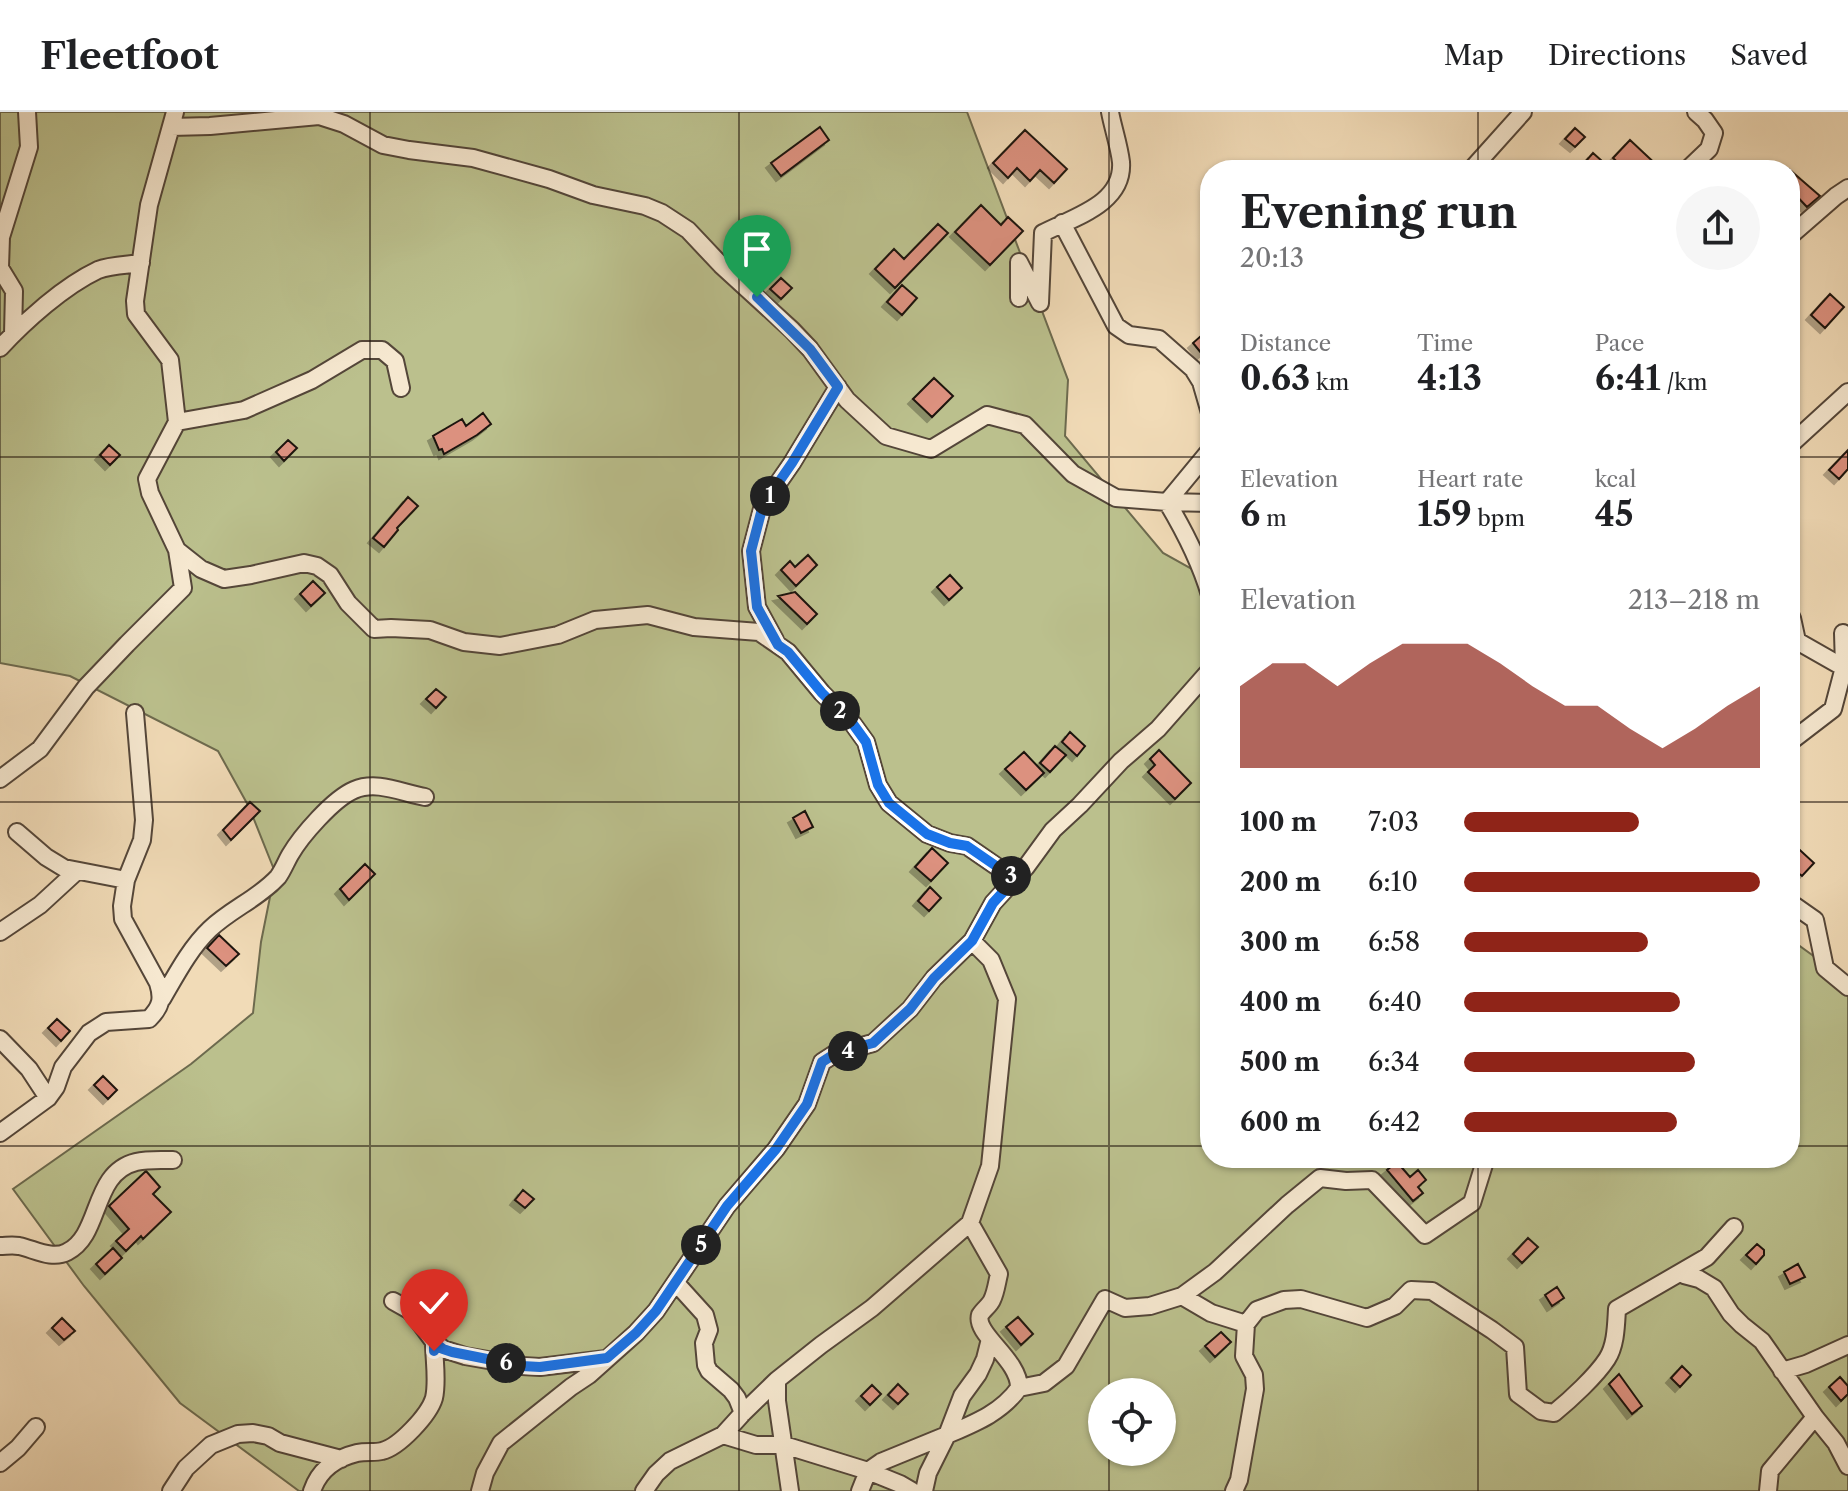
<!DOCTYPE html>
<html lang="en">
<head>
<meta charset="utf-8">
<style>
	:root { --surface:#fff; --page:#f6f6f6; --text:#202124; --muted:#757577; --line:#e0e0e0; --accent:#8f2418 }
	body { margin:0; font-family:"Libre Caslon Text",serif; background:var(--page); color:var(--text); height:100vh; display:flex; flex-direction:column; font-size:30px; white-space:nowrap }
	* { box-sizing:border-box; margin:0 }
	p { font-size:26px; color:var(--muted) }
	.icon { flex:none; width:44px; height:44px; fill:none; stroke:currentColor; stroke-width:2; stroke-linecap:round; stroke-linejoin:round }
	.map { position:relative; flex:1; overflow:hidden }
	.drawer { position:absolute; left:1200px; top:48px; width:600px; height:1008px; display:flex; flex-direction:column; background:var(--surface); border-radius:32px; box-shadow:0 2px 6px #0004 }
	.drawer>* { flex:none }
	.controls { position:absolute; left:1088px; top:1266px; display:grid; gap:16px }
	.controls a { display:grid; place-items:center; width:88px; height:88px; border-radius:50%; background:var(--surface); box-shadow:0 2px 6px #0004; font-size:40px }
	.pin { position:absolute; display:grid; place-items:center; width:68px; height:68px; color:#fff; margin:-82px -34px; border-radius:50% 50% 50% 0; rotate:-45deg; box-shadow:0 0 8px #0007 }
	.pin .icon { rotate:45deg }
	.km { position:absolute; width:40px; height:40px; margin:-20px; border-radius:50%; background:#222; color:#fff; font-size:22px; line-height:40px; text-align:center }
	.round { display:grid; place-items:center; flex:none; width:84px; height:84px; border-radius:42px; background:var(--page) }
	.headline { display:flex; align-items:center; justify-content:space-between; height:136px; padding:0 40px }
	h1 { font-size:44px; font-weight:700; line-height:60px }
	.stats { display:grid; grid-template-columns:repeat(3,1fr); gap:12px; height:136px; padding:8px 40px }
	.stats div { display:grid; align-content:center }
	.stats b { font-size:34px; font-weight:700 }
	.stats small { font-size:22px; font-weight:400 }
	.stats p { font-size:22px }
	.chart { height:224px; padding:16px 40px }
	.chart p { display:flex; justify-content:space-between }
	.chart svg { width:100%; height:144px; margin-top:8px; fill:var(--accent); opacity:.7 }
	ul { padding:0 40px; list-style:none; font-size:26px }
	li { display:grid; grid-template-columns:128px 96px 1fr; align-items:center; height:60px }
	li i { height:20px; border-radius:10px; background:var(--accent) }
	header { display:flex; align-items:center; gap:48px; box-sizing:border-box; height:112px; padding:0 40px; background:var(--surface); border-bottom:2px solid var(--line) }
	header strong { font-size:38px }
	nav { display:flex; gap:44px; margin-inline-start:auto; font-size:28px }
	.map>svg:first-child { display:block }
	.green { fill:#bbc08d; stroke:#6d6a4e; stroke-width:2; fill-rule:evenodd }
	.building { fill:#dc917f; stroke:#1f140f; stroke-width:2; filter:url(#shadow) }
	.lines { fill:none; stroke-linecap:round; stroke-linejoin:round }
	.street-casing { stroke:#544639; stroke-width:20 }
	.street { stroke:#f6e8d0; stroke-width:16 }
	.route-casing { stroke:#fff; stroke-width:16 }
	.route { stroke:#1a73e8; stroke-width:10 }
	.grid { fill:none; stroke:#1f140f; stroke-width:2; stroke-opacity:0.55 }
</style>
</head>
<body>
<header>
<strong>Fleetfoot</strong>
<nav><a>Map</a><a>Directions</a><a>Saved</a></nav>
</header>
<div class="map">
<svg width="1848" height="1379" viewBox="0 0 1848 1379">
	<defs>
		<filter id="shadow"><feDropShadow dx="-5" dy="5" stdDeviation="0" flood-color="#0004"/></filter>
	</defs>
	<rect width="100%" height="100%" fill="#f1dbb7"/>
	<filter id="stains"><feTurbulence type="fractalNoise" baseFrequency=".0025" numOctaves="4"/><feColorMatrix values="0 0 0 0 .2 0 0 0 0 .09 0 0 0 0 .02 0 0 0 .5 -.17"/></filter>
	<radialGradient id="worn" r=".72"><stop offset=".6" stop-color="#630" stop-opacity="0"/><stop offset="1" stop-color="#630" stop-opacity=".3"/></radialGradient>
	<path class="green" d="M0 0H967L1068 268 1065 324 1163 441 1210 467V1046H1790V827L1848 869V1379H299L180 1291 84 1174 13 1077 191 952 253 901 261 830 275 760 249 695 218 639 70 564 0 551ZM1102 1280H1162V1340H1102Z"/>
	<path class="building" d="M820 15 829 28 781 64 771 51Z
		M1575 16 1585 25 1575 35 1565 27Z
		M1025 18 1067 57 1054 71 1040 58 1030 69 1017 56 1008 66 993 51Z
		M1630 28 1662 58H1626L1613 46Z
		M1593 41 1612 58H1578Z
		M1790 58 1820 84 1807 95 1790 77Z
		M981 93 1001 113 1008 105 1023 119 990 153 955 120Z
		M938 112 948 121 895 176 875 157 894 137 904 147Z
		M781 166 792 176 781 187 770 177Z
		M902 173 917 186 902 203 887 190Z
		M1830 182 1844 195 1825 216 1811 203Z
		M1202 223 1210 231V235L1202 242 1193 231Z
		M934 266 953 284 932 305 913 287Z
		M483 301 491 312 477 323 444 342 442 337 439 338 433 324 462 307 466 314Z
		M288 328 297 336 284 349 276 340Z
		M109 333 120 343 110 353 100 343Z
		M1848 338V357L1839 367 1829 358Z
		M408 385 418 394 397 416 398 418 384 435 373 426Z
		M808 443 817 453 796 474 781 458 790 449 795 455Z
		M950 463 962 476 949 488 937 475Z
		M313 469 325 481 311 494 300 482Z
		M795 480 817 502 807 512 778 484Z
		M436 577 446 585 436 596 426 587Z
		M1070 620 1085 634 1077 644 1062 630Z
		M1055 634 1066 643 1050 660 1040 651Z
		M1159 638 1191 671 1175 687 1148 660 1155 653 1150 647Z
		M1024 640 1044 661 1026 678 1005 657Z
		M250 690 260 699 231 728 223 718Z
		M805 699 813 715 801 721 793 706Z
		M1790 729 1814 751 1802 764 1797 760 1790 767Z
		M932 736 948 751 931 769 915 755Z
		M365 752 375 762 349 788 340 777Z
		M930 775 941 786 929 799 918 789Z
		M219 823 239 842 226 854 207 836Z
		M57 907 70 919 61 929 48 916Z
		M103 964 117 978 108 987 94 973Z
		M1397 1050 1410 1065 1418 1058 1426 1068 1418 1075 1423 1081 1413 1089 1387 1058Z
		M146 1059 160 1075 153 1082 171 1100 143 1127 141 1124 126 1139 116 1129 129 1117 109 1094Z
		M523 1078 534 1087 525 1096 515 1088Z
		M1528 1126 1538 1135 1522 1151 1513 1142Z
		M1757 1132 1764 1138V1143L1756 1152 1746 1143Z
		M113 1136 122 1146 105 1162 96 1152Z
		M1798 1152 1805 1165 1790 1172 1784 1160Z
		M1557 1175 1564 1186 1552 1194 1545 1183Z
		M1018 1205 1033 1222 1021 1233 1006 1215Z
		M62 1206 75 1219 64 1228 52 1216Z
		M1221 1220 1231 1230 1215 1245 1205 1234Z
		M1682 1254 1691 1263 1680 1275 1671 1266Z
		M1619 1262 1642 1294 1632 1302 1609 1272Z
		M1840 1265 1848 1274V1282L1841 1289 1829 1275Z
		M898 1272 908 1282 898 1292 888 1283Z
		M872 1273 881 1282 870 1293 861 1284Z"/>
	<g class="lines">
		<defs>
			<path id="street" d="M171 15 210 14 319 4 344 12 383 33 409 38 473 46 549 67 593 83 645 94 662 101 688 118 721 153 792 218 810 237 847 288 886 324 931 337 987 303 1025 313 1073 362 1116 386 1167 390 1210 391
				M1471 58 1523 0
				M1687 58 1709 37 1714 21 1705 8 1696 0
				M1062 111 1116 214 1129 223 1159 227 1193 257 1201 270 1210 301
				M1790 124 1836 84 1848 76
				M0 155 1 125 29 35 27 0
				M0 156 14 179 13 222
				M1019 186V150L1040 191 1043 121C1074 105 1124 92 1121 50 1119 33 1113 16 1110 0
				M0 236C25 209 64 174 98 158 110 153 127 153 141 151
				M177 310 244 298 312 268 362 238H382L395 249 401 276
				M1790 333 1848 280
				M1210 338 1167 390C1185 420 1200 449 1210 483
				M177 438 201 457 224 467 251 463 304 451 317 454 330 463 348 491 374 517 391 516 430 518 464 530 500 534 558 523 595 508 648 503 694 515 759 520 788 540 822 581 853 612 866 630 878 673 889 691 927 722 950 731 967 734 1015 767
				M1792 506 1797 529 1848 558
				M775 528 757 495 751 439 763 393 792 351 838 275
				M1790 630 1833 597 1844 555 1843 521
				M0 667 40 637 86 575 127 532 183 476 177 438 150 381 147 367 177 310 170 248 136 202 135 189 149 93 175 0
				M17 720 46 745 64 756 126 768
				M1790 801 1795 794 1815 808 1825 856 1848 875
				M0 820 40 793 77 759
				M972 829 991 848 1007 887 990 1054 970 1111 999 1162C997 1170 996 1180 992 1188 990 1193 983 1198 980 1203 974 1222 1020 1248 1019 1276
				M162 887C176 863 190 836 210 817 231 797 259 786 278 765 283 758 286 750 290 743 301 724 333 687 354 678 377 668 402 681 425 685
				M0 927 29 957 48 986
				M0 1021 48 986 56 975 63 955 89 921 106 910 149 907C161 895 163 887 158 871L123 807 122 794 126 768 142 728 144 708 135 601
				M0 1134C6 1134 12 1133 19 1134 34 1137 52 1148 67 1140 102 1123 91 1061 136 1050 148 1047 161 1048 173 1048
				M1684 1163 1699 1167 1714 1176 1731 1202 1742 1213 1762 1229 1815 1305 1770 1359 1768 1379
				M676 1171 705 1203 709 1218 704 1231 706 1253 709 1259 731 1278 737 1286 743 1301
				M1182 1184 1211 1201 1246 1212 1244 1244 1254 1263 1255 1277 1239 1368 1234 1379
				M393 1189 409 1198 415 1204 434 1230 443 1237 465 1244 522 1254 540 1255 606 1247
				M1246 1212 1257 1198 1284 1188 1301 1187 1367 1206 1395 1194 1411 1178 1432 1179 1492 1218 1515 1235 1518 1282 1541 1299 1554 1301C1570 1288 1596 1264 1607 1247 1616 1233 1616 1213 1617 1197L1707 1145 1734 1115
				M1782 1259 1806 1252 1848 1233
				M777 1268V1289L790 1379
				M1815 1305 1836 1331 1848 1354
				M723 1323 756 1333H784L868 1359 900 1372 912 1379
				M0 1351 18 1336 36 1315
				M171 1379 186 1356 211 1333 238 1322 253 1321 268 1324 280 1331 341 1347
				M312 1379C319 1358 336 1346 357 1341 366 1339 375 1341 382 1339 399 1335 429 1303 434 1286 438 1269 434 1248 434 1230
				M480 1379 485 1361 501 1331 571 1275 589 1263 636 1221 656 1199 727 1094 776 1037 807 992 822 950 836 941 873 931 910 897 934 866 972 829 993 791 1026 755 1053 718 1080 693 1121 649 1158 617 1210 558
				M644 1379 656 1362 670 1349 723 1323 743 1301 777 1268 821 1233 872 1196 970 1111
				M860 1379 868 1359 881 1350 947 1323 962 1284 978 1262 985 1247 990 1227
				M924 1379 928 1361 947 1323C975 1311 1001 1301 1019 1276L1044 1271 1066 1254 1105 1187 1125 1196 1150 1194 1182 1184 1215 1160 1287 1093 1320 1066 1346 1069 1372 1068 1425 1123 1472 1091 1486 1046"/>
		</defs>
		<use href="#street" class="street-casing"/>
		<use href="#street" class="street"/>
	</g>
	<g class="lines">
		<defs>
			<path id="route" d="M434 1239V1230L443 1237 452 1240 522 1254 540 1255 607 1246 636 1221 656 1199 727 1094 776 1037 807 992 822 950 836 941 873 931 910 897 934 866 972 829 993 791 1015 767 967 734 950 731 927 722 889 691 878 673 866 630 853 612 822 581 788 540 778 533 757 495 751 439 763 393 792 351 838 275 810 237 757 185"/>
		</defs>
		<use href="#route" class="route-casing"/>
		<use href="#route" class="route"/>
	</g>
	<path class="grid" d="M370 0V1379M739 0V1379M1109 0V1280M1478 0V58M0 345H1210M1790 345H1848M0 690H1210M1790 690H1848M0 1034H1210M1790 1034H1848M1478 1046V1379M1109 1340V1379"/>
	<rect width="100%" height="100%" filter="url(#stains)"/>
	<rect width="100%" height="100%" fill="url(#worn)"/>
</svg>
<div class="controls">
<a><svg class="icon" aria-label="locate" viewBox="0 0 24 24"><circle cx="12" cy="12" r="6"/><path d="M12 2v4M12 18v4M2 12h4M18 12h4"/></svg></a>
</div>
<div class="pin" style="left:757px;top:185px;background:#1e9e55"><svg class="icon" aria-label="arrive" viewBox="0 0 24 24"><path d="M6 21V4h12l-3 4 3 4H6"/></svg></div>
<div class="pin" style="left:434px;top:1239px;background:#d93025"><svg class="icon" aria-label="check" viewBox="0 0 24 24"><path d="M5 12l5 5 9-10"/></svg></div>
<b class="km" style="left:770px;top:384px">1</b>
<b class="km" style="left:840px;top:599px">2</b>
<b class="km" style="left:1011px;top:764px">3</b>
<b class="km" style="left:848px;top:939px">4</b>
<b class="km" style="left:701px;top:1133px">5</b>
<b class="km" style="left:506px;top:1251px">6</b>
<section class="drawer">
<div class="headline"><div><h1>Evening run</h1><p>20:13</p></div><a class="round"><svg class="icon" aria-label="share" viewBox="0 0 24 24"><path d="M12 15V3M7 8l5-5 5 5M5 13v7h14v-7"/></svg></a></div>
<div class="stats">
<div><p>Distance</p><b>0.63<small> km</small></b></div>
<div><p>Time</p><b>4:13</b></div>
<div><p>Pace</p><b>6:41<small> /km</small></b></div>
</div>
<div class="stats">
<div><p>Elevation</p><b>6<small> m</small></b></div>
<div><p>Heart rate</p><b>159<small> bpm</small></b></div>
<div><p>kcal</p><b>45</b></div>
</div>
<div class="chart"><p><span>Elevation</span>213–218 m</p>
<svg viewBox="0 0 160 44" preserveAspectRatio="none"><path d="M0 44V19L10 12L20 12L30 19L40 12L50 6L60 6L70 6L80 12L90 19L100 25L110 25L120 32L130 38L140 32L150 25L160 19V44z"/></svg>
</div>
<ul>
<li><b>100 m</b>7:03<i style="width:59%"></i></li>
<li><b>200 m</b>6:10<i style="width:100%"></i></li>
<li><b>300 m</b>6:58<i style="width:62%"></i></li>
<li><b>400 m</b>6:40<i style="width:73%"></i></li>
<li><b>500 m</b>6:34<i style="width:78%"></i></li>
<li><b>600 m</b>6:42<i style="width:72%"></i></li>
</ul>
</section>
</div>
</body>
</html>
